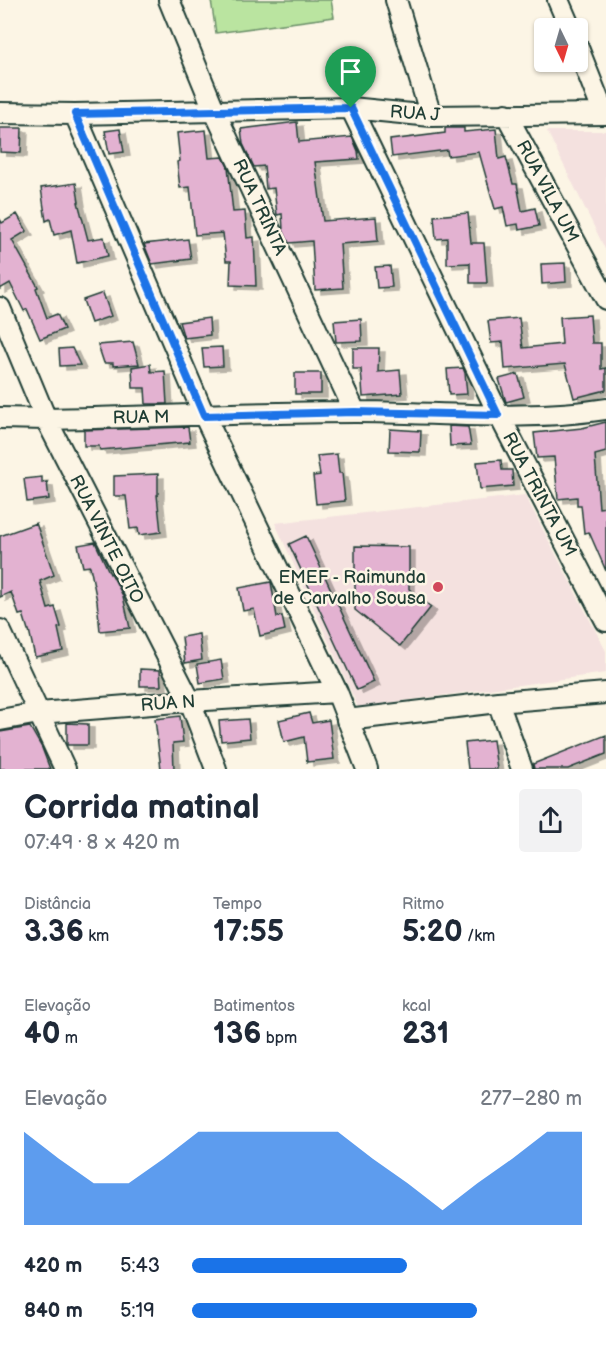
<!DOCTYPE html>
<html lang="pt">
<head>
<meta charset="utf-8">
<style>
	:root { --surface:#fff; --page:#f2f2f3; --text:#1f2937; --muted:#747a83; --accent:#1a73e8 }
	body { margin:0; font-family:"Balsamiq Sans",sans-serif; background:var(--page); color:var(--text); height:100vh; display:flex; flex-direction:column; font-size:22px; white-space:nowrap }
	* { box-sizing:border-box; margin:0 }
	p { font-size:20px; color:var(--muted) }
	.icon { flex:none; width:33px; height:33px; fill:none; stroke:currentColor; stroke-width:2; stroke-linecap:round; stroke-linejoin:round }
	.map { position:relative; height:769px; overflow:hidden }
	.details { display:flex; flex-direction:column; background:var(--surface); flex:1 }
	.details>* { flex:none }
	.needle { width:39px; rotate:175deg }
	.fabs { position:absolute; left:534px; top:18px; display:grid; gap:12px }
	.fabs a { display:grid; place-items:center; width:54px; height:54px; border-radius:6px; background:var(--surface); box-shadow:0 2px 4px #0004; font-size:30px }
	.pin { position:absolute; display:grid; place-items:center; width:51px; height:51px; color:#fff; margin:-62px -26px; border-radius:50% 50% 50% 0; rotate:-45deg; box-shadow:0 0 6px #0007 }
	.pin .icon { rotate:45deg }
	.round { display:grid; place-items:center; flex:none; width:63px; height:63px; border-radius:6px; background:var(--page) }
	.overview { display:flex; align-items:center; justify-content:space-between; height:102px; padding:0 24px }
	h1 { font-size:33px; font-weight:800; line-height:45px }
	.stats { display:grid; grid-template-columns:repeat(3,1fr); gap:9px; height:102px; padding:6px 24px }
	.stats div { display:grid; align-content:center }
	.stats b { font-size:30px; font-weight:800 }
	.stats small { font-size:16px; font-weight:400 }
	.stats p { font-size:16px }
	.chart { height:168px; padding:12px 24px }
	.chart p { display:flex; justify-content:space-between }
	.chart svg { width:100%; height:108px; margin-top:6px; fill:var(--accent); opacity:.7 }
	ul { padding:0 24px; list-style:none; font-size:20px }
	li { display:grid; grid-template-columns:96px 72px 1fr; align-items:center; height:45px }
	li i { height:15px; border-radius:8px; background:var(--accent) }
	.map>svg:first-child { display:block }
	.built { fill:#f4e1df }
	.green { fill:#bae4a0; stroke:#6c906a; stroke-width:1.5 }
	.building { fill:#e3b2d1; stroke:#1f3d34; stroke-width:1.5; filter:url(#shadow) }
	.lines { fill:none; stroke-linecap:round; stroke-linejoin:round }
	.street-casing { stroke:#1f3d34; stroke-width:24 }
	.street { stroke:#fcf5e5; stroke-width:20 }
	.route-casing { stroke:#fff; stroke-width:12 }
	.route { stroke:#1a73e8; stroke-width:8 }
	.poi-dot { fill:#d1495b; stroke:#fcf5e5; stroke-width:2 }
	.labels { text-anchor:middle; stroke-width:5; stroke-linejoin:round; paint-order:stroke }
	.street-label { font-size:18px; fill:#1f3d34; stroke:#fcf5e5 }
	.poi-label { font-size:18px; fill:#1f3d34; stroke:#fcf5e5; text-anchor:end }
</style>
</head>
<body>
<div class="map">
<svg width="606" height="769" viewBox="0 0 606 769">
	<defs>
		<filter id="shadow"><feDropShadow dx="6" dy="4" stdDeviation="0" flood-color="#0004"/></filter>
	</defs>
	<rect width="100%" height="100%" fill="#fcf5e5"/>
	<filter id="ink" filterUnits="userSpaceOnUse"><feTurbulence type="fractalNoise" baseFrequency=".0167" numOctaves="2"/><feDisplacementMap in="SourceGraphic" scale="12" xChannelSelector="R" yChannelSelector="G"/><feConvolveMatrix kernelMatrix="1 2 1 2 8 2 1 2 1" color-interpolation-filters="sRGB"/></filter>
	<g filter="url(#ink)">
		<path class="built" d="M547 131H606V251Z
			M525 495 606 651V673L358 707 275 523Z"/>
		<path class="green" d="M211 0H331L334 17 216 33Z"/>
		<path class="building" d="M297 122 299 142 352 137 358 151 359 159 315 162 323 221 376 217 378 241 340 244 343 288 315 290 312 241 289 243 283 230 282 214 277 215 274 188 266 189 264 166 254 167 243 144 241 129Z
			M0 128H22L21 153 0 152Z
			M445 128H464V132L496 129 499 159 506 157 513 184H517L522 211 535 208 539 226 519 230 518 224 507 226 503 207 495 209 479 152 448 156 447 150 392 157 390 140 445 133Z
			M120 129 124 152 109 154 105 131Z
			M206 130 209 158 223 157 228 167 233 212 245 211 247 238 254 237 256 286 230 285 231 261H226L223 233 195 235 190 187 180 188 177 162 180 161 177 133Z
			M76 183 79 202H78L88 240 104 237 108 256 77 263 71 230 54 235 50 219 46 221 41 188Z
			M468 213 471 243H484L487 283H470V263L447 264V238L436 239 434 216Z
			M17 214 27 231 12 240 38 287 36 288 47 318 57 314 64 329 40 339 27 309 24 311 10 283 0 289V219L2 223Z
			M188 239 191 259 152 264 144 244Z
			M565 263 566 282 542 284 541 264Z
			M390 266 392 287 377 288 375 267Z
			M103 293 111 316 91 323 83 300Z
			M590 315 592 343H601V369L606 368V390L574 398 565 364 505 369 503 342 491 343 488 321 519 318 523 348 562 344 560 317Z
			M209 318 210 335 184 338 179 322Z
			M361 319 362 341 336 342 334 321Z
			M133 342 139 364 113 366V363H104L98 345Z
			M222 347 223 366 204 367 202 348Z
			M72 348 80 365 60 366 59 349Z
			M353 348H379L378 372 400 370 402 394 363 397 361 369H353Z
			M150 364 151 372 165 371 167 404H146L145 388H133L132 367Z
			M463 368 465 373 467 394 449 395 447 369Z
			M295 373H321V394H295Z
			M518 374 524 397 506 402 499 379Z
			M606 422V452L595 455 599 508 606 507V571L589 532 584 533 581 505H577V497L558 499 554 457 537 458 534 433 582 428Z
			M449 426 468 427 471 445 450 446Z
			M188 427 190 442 100 450 99 446H84V430Z
			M390 429 421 431 420 452 389 451Z
			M337 454 339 473H342L345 501 316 504 313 476 320 475 317 456Z
			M501 460 502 470H512L513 486 480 489 477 462Z
			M158 474V495H157L161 532 139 535 138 528 130 529 126 496H114V476Z
			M42 477V483L47 482 49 499 27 502 24 479Z
			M36 523 54 575 40 581 48 609 55 607 61 627 58 628 63 651 35 657 29 630H28L23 614 19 615 11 592 0 597V536Z
			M306 536 374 682 357 690 289 544Z
			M95 542 110 574 111 573 123 596 130 628 100 631 97 601 90 566 83 567 78 545Z
			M355 546 409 547V589L431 607 400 646 355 610Z
			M271 582 277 617 282 616 285 630 260 636 254 609 243 611 239 588Z
			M199 634 202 660 185 663 182 637Z
			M221 660 224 679 200 683 197 664Z
			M140 669 160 670 161 686H140Z
			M309 713 312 723 329 720 334 759 307 762 304 737 284 742 279 720Z
			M180 716 183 742 173 743 174 769H161L155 719Z
			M248 719 250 738 221 741 219 721Z
			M67 723 88 724V745H67Z
			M30 727 42 748 50 769H0V732Z
			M606 735V754L568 769H534L533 764Z
			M493 740 497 769H468L465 743Z"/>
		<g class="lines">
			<defs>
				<path id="street" d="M169 0 215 112 355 412
					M396 0 431 116
					M558 0 570 28
					M578 48 604 114
					M351 108 499 415 606 621
					M0 113 75 114 351 108 431 116 606 114
					M75 114 204 415 337 692 367 769
					M506 114 606 299
					M0 308 46 419 190 701 216 769
					M0 418 46 419C149 417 253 412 356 412 437 412 526 422 606 409
					M0 630 65 769
					M498 702 522 769
					M0 720 39 713 190 701 337 692
					M347 720 498 702 606 693"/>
			</defs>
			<use href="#street" class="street-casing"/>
			<use href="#street" class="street"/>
		</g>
	</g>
	<g class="lines" filter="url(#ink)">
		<defs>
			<path id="route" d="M351 108 498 415 355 412 204 416 75 114Z"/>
		</defs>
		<use href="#route" class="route-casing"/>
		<use href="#route" class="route"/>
	</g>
	<circle class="poi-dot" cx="438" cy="587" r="6"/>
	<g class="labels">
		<g class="street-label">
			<text transform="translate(415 113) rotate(4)" y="6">RUA J</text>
			<text transform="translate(548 191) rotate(62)" y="6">RUA VILA UM</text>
			<text transform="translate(260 207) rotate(65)" y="6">RUA TRINTA</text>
			<text transform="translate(141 417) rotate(-1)" y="6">RUA M</text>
			<text transform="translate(540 494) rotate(62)" y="6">RUA TRINTA UM</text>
			<text transform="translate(107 539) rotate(63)" y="6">RUA VINTE OITO</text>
			<text transform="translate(168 703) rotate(-4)" y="6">RUA N</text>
		</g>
		<g class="poi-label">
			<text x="426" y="583">EMEF - Raimunda<tspan x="426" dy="21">de Carvalho Sousa</tspan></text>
		</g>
	</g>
</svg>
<div class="fabs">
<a><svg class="needle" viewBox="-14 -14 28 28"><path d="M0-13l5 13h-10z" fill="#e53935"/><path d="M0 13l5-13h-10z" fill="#747a83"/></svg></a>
</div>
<div class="pin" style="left:351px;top:108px;background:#1e9e55"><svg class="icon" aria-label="arrive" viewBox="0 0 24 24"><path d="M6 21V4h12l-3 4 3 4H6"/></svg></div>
</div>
<section class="details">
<div class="overview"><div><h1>Corrida matinal</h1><p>07:49 · 8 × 420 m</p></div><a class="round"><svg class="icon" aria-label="share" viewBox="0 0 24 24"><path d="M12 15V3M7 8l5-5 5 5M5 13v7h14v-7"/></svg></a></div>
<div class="stats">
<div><p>Distância</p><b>3.36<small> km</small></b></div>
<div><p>Tempo</p><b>17:55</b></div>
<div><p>Ritmo</p><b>5:20<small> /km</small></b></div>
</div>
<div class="stats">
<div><p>Elevação</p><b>40<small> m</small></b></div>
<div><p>Batimentos</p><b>136<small> bpm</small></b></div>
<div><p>kcal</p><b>231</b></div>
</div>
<div class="chart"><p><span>Elevação</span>277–280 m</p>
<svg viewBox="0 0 160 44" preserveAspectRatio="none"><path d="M0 44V6L10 17L20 27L30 27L40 17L50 6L60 6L70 6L80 6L90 6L100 17L110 27L120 38L130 27L140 17L150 6L160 6V44z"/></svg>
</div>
<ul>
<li><b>420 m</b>5:43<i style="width:55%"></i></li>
<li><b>840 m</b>5:19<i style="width:73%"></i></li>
</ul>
</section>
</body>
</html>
